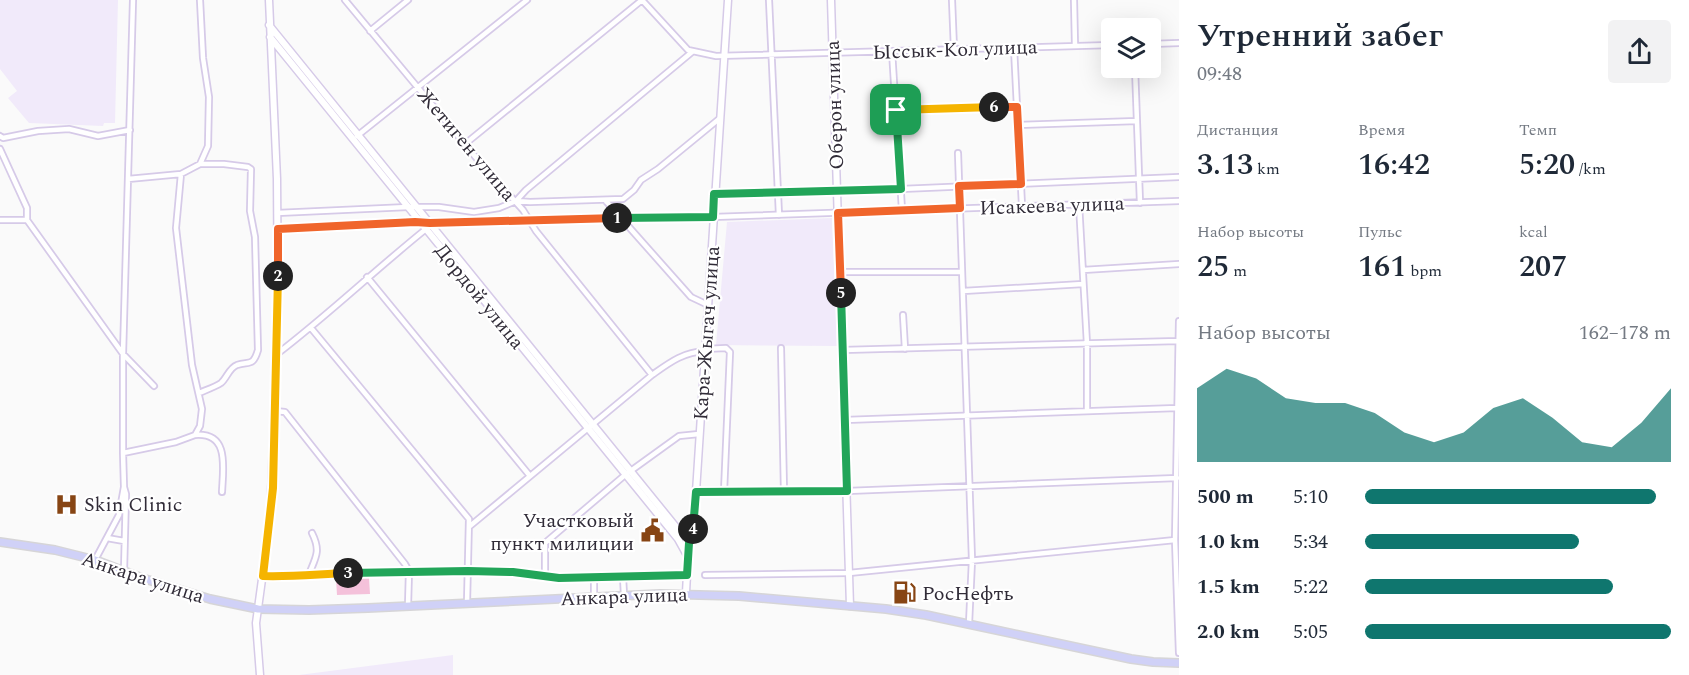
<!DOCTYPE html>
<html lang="ru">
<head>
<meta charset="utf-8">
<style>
	:root { --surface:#fff; --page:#f2f2f3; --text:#1f2937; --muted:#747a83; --accent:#0f766e }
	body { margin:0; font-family:Spectral,serif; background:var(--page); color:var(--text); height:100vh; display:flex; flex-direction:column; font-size:22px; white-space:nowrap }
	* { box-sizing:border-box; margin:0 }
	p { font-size:20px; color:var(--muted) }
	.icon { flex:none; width:33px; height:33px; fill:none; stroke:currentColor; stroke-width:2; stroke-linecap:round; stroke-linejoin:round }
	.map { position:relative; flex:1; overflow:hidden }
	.sheet { display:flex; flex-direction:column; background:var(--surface); width:510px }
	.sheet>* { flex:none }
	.tools { position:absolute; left:1101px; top:18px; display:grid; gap:12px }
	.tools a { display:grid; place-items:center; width:60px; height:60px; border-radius:6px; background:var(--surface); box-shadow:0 6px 24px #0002; font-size:30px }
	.pin { position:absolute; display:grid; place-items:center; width:51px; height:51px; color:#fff; margin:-26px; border-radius:12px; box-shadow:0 3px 9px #0006 }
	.km { position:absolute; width:30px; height:30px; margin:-15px; border-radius:50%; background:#222; color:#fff; font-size:16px; line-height:30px; text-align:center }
	.round { display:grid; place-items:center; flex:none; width:63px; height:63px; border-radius:6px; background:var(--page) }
	.summary { display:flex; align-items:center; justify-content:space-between; height:102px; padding:0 18px }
	h1 { font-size:33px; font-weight:600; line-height:45px }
	.stats { display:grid; grid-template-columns:repeat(3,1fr); gap:9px; height:102px; padding:6px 18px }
	.stats div { display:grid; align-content:center }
	.stats b { font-size:30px; font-weight:600 }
	.stats small { font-size:16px; font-weight:400 }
	.stats p { font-size:16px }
	.chart { height:168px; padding:12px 18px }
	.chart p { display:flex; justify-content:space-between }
	.chart svg { width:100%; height:108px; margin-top:6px; fill:var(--accent); opacity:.7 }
	ul { padding:0 18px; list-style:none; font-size:20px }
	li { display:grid; grid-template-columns:96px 72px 1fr; align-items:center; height:45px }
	li i { height:15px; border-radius:8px; background:var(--accent) }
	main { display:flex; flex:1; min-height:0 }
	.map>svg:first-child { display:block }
	.built { fill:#f1eafa }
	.green { fill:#f4c1da }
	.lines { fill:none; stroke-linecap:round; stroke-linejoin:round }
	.street-casing { stroke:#d6cae8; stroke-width:8 }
	.secondary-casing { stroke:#d6cae8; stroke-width:9 }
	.primary-casing { stroke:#d6d5d7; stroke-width:10 }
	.street { stroke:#fff; stroke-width:4.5 }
	.secondary { stroke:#fff; stroke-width:6 }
	.primary { stroke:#d0d1f7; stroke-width:7 }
	.split-1-casing { stroke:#fff; stroke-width:12 }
	.split-2-casing { stroke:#fff; stroke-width:12 }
	.split-3-casing { stroke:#fff; stroke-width:12 }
	.split-4-casing { stroke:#fff; stroke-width:12 }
	.split-5-casing { stroke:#fff; stroke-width:12 }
	.split-6-casing { stroke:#fff; stroke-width:12 }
	.split-7-casing { stroke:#fff; stroke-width:12 }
	.split-1 { stroke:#22a559; stroke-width:8 }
	.split-2 { stroke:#f0652b; stroke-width:8 }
	.split-3 { stroke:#f5b400; stroke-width:8 }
	.split-4 { stroke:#22a559; stroke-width:8 }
	.split-5 { stroke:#22a559; stroke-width:8 }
	.split-6 { stroke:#f0652b; stroke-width:8 }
	.split-7 { stroke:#f5b400; stroke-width:8 }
	.labels { text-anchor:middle; stroke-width:4.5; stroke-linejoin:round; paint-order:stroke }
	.street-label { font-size:20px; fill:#312c38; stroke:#fff }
	.poi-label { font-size:20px; fill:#312c38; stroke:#fff; text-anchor:start }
</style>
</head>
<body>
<main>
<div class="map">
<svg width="1179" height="675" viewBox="0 0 1179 675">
	<rect width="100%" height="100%" fill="#fafafa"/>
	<path class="built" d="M0 0H118L115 123H104L103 126 29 123 8 98 17 91 0 69Z
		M832 218 837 346 716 345 727 222Z
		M453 655V675H299Z"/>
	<path class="green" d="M369 578 370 594 337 595 336 579Z"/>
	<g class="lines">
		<defs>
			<path id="street" d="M345 0 483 166 523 210 536 231 652 375
				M642 0 688 50 716 56 1112 45
				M769 0 779 215
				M952 0 954 49
				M1074 0 1075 45
				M370 31 408 0
				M1150 44 1179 43
				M1014 48 1022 206
				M892 51 902 210
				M1135 68 1140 203
				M896 110 1017 107
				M1018 125 1137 121
				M0 136 3 138 38 131 69 129 98 136 130 130
				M357 136 527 0
				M465 144 642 0
				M0 149 27 208V220
				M958 153 972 560 969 624
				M200 164 208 146 209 97 203 58 200 0
				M128 179 181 174 200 164H224L248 167 251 169 250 211 255 237 258 350C253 367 249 361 237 365 229 368 227 378 221 383 215 387 206 390 199 393
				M714 194 901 189 1179 177
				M605 200 691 297 708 305
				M516 201 526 190 692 52
				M1079 204 1087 344V411
				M277 213 408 207H439L474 212 499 208 516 201 530 202 623 199 634 190 641 180 658 169 719 119
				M0 220H27
				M27 220 123 354 154 386
				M429 223 713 217 1179 201
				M278 229 421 222
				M1083 270 1179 264
				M840 272H962
				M367 277 530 476
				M963 291 1083 284
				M903 315 905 349
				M1179 321 1175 540 1179 653
				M311 328 469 519 467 603
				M781 348 784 492
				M705 349 726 348 730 352 724 492
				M843 350 1178 341
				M277 354C328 315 375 270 426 229
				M275 411 285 412 405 564 409 571 408 606
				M845 420 1177 408
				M195 435C230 432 223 468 222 492
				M123 453 176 442 195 435 200 426 202 409 192 365 176 228 181 174
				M696 492 847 491 1177 478
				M470 526 652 375C669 363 683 352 705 351
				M107 538 124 541
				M95 560 119 515 124 487
				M124 571 126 494 124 487 123 453V354L133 0
				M309 574C316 557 321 551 312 533
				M545 575V543L625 475 679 436 699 434
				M705 575 849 573 1175 540
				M263 576 297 577 309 574 468 571 513 572 559 578 687 575
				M623 577 624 595
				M594 578V597"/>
			<path id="secondary" d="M831 0 850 606
				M269 25 689 543
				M270 37 678 539 688 557
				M689 544 693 532 696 492 728 0
				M686 593 688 554
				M260 675 256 623 270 521 278 315 277 179 269 0"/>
			<path id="primary" d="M0 542 55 550 95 560 142 578 210 599 258 609 309 610 368 608 660 594 739 596 886 609 926 615 1131 659 1153 662 1179 663"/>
		</defs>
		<use href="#street" class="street-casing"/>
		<use href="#secondary" class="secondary-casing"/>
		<use href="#primary" class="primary-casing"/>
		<use href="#street" class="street"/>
		<use href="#secondary" class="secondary"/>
		<use href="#primary" class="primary"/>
	</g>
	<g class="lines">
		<defs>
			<path id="split-1" d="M617 218 713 217 714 194 901 189 896 110"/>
			<path id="split-2" d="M278 276V229L415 222 430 223 617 218"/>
			<path id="split-3" d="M278 276 273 488 263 576C292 577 319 574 348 573"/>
			<path id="split-4" d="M348 573 468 571 513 572 559 578 687 575 689 543 693 529"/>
			<path id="split-5" d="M693 529 696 492 847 491 841 293"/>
			<path id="split-6" d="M841 293 838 213 960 208 959 186 1021 184 1017 107H994"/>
			<path id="split-7" d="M896 110 994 107"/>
		</defs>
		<use href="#split-1" class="split-1-casing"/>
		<use href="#split-2" class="split-2-casing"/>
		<use href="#split-3" class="split-3-casing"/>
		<use href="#split-4" class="split-4-casing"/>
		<use href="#split-5" class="split-5-casing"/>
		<use href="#split-6" class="split-6-casing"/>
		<use href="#split-7" class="split-7-casing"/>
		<use href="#split-1" class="split-1"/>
		<use href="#split-2" class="split-2"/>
		<use href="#split-3" class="split-3"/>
		<use href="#split-4" class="split-4"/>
		<use href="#split-5" class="split-5"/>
		<use href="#split-6" class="split-6"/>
		<use href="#split-7" class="split-7"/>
	</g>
	<defs>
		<symbol id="hospital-bare" viewBox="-9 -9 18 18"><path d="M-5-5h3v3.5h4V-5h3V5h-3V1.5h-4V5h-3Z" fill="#874514" stroke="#fff" stroke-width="2.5" paint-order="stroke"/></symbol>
		<symbol id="civic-bare" viewBox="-9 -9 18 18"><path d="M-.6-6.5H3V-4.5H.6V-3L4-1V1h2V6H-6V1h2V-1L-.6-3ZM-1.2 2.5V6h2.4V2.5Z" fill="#874514" stroke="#fff" stroke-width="2.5" paint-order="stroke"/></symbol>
		<symbol id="fuel-bare" viewBox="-9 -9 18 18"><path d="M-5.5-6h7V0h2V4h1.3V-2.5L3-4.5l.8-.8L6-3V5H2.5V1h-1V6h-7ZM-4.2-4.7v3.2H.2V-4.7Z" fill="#874514" stroke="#fff" stroke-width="2.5" paint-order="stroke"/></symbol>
	</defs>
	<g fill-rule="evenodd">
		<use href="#hospital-bare" x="50" y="488" width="33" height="33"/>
		<use href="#civic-bare" x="636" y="514" width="33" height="33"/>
		<use href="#fuel-bare" x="888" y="576" width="33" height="33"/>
	</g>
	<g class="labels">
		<g class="street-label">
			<text transform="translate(955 49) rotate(-2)" y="7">Ыссык-Кол улица</text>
			<text transform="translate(834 105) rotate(-92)" y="7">Оберон улица</text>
			<text transform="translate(467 144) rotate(50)" y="7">Жетиген улица</text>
			<text transform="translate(1052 205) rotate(-2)" y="7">Исакеева улица</text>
			<text transform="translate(480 296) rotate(51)" y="7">Дордой улица</text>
			<text transform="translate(706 333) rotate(-86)" y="7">Кара-Жыгач улица</text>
			<text transform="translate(143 577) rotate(18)" y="7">Анкара улица</text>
			<text transform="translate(624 596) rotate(-2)" y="7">Анкара улица</text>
		</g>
		<g class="poi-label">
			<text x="84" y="511">Skin Clinic</text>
			<text x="634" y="527" text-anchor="end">Участковый<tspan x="634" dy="23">пункт милиции</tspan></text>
			<text x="922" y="600">РосНефть</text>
		</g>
	</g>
</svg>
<div class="tools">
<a><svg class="icon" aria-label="layers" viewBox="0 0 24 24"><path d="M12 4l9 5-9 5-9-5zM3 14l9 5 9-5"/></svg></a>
</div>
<div class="pin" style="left:896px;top:110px;background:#1e9e55"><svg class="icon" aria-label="arrive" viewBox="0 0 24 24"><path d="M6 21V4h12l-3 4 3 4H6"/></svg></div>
<b class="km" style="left:617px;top:218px">1</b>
<b class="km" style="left:278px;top:276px">2</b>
<b class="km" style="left:348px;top:573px">3</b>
<b class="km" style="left:693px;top:529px">4</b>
<b class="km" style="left:841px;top:293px">5</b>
<b class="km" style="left:994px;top:107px">6</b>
</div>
<section class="sheet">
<div class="summary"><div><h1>Утренний забег</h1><p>09:48</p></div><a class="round"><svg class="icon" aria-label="share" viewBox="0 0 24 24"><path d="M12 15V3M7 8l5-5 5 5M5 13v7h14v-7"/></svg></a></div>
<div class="stats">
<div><p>Дистанция</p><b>3.13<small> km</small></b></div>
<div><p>Время</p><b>16:42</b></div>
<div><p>Темп</p><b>5:20<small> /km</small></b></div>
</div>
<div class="stats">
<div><p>Набор высоты</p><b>25<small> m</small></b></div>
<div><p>Пульс</p><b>161<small> bpm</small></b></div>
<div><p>kcal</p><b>207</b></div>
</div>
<div class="chart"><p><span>Набор высоты</span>162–178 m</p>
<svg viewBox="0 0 160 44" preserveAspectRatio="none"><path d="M0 44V14L10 6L20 10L30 18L40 20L50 20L60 24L70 32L80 36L90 32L100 22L110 18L120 26L130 36L140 38L150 28L160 14V44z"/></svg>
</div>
<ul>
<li><b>500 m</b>5:10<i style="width:95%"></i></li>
<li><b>1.0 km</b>5:34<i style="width:70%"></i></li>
<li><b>1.5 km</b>5:22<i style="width:81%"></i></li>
<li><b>2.0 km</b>5:05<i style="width:100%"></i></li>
</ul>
</section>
</main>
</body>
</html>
